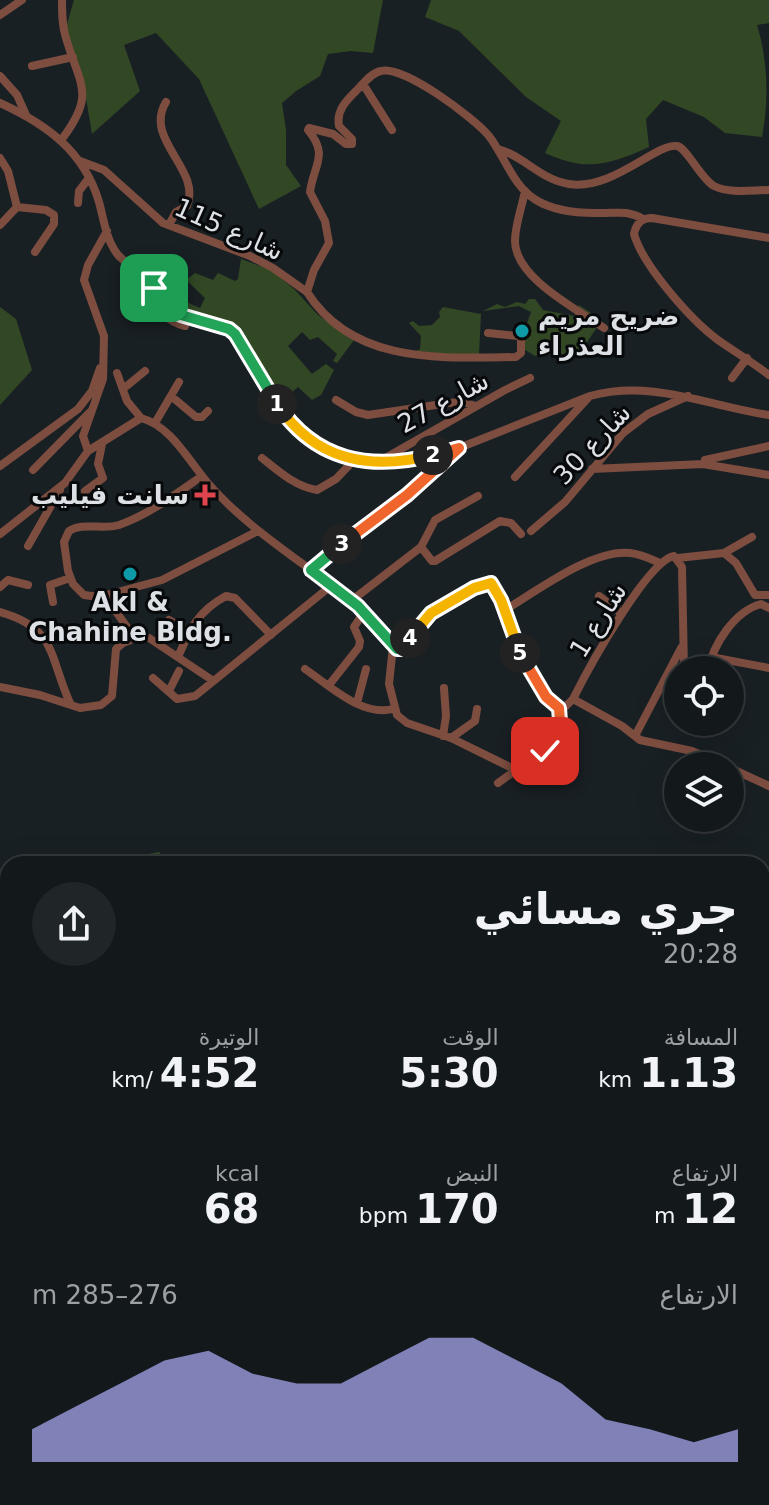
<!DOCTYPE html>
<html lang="ar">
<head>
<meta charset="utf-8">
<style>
	:root { --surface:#13181b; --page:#202528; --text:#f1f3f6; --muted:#9da0a3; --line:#32373a; --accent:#afaefa }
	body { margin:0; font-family:"DejaVu Sans",Cairo,sans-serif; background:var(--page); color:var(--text); direction:rtl; height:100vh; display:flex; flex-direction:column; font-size:30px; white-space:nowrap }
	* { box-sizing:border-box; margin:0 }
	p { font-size:26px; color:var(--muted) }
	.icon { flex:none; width:44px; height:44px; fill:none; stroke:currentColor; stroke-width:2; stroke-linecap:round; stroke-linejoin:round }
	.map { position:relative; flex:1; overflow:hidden; direction:ltr }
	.sheet { position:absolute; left:0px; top:856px; width:770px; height:650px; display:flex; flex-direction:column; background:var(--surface); border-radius:24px 24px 0 0; box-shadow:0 8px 32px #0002,0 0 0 2px var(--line); direction:rtl }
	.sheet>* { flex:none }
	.controls { position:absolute; left:664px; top:656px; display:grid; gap:16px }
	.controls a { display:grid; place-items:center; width:80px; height:80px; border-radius:50%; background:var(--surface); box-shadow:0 8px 32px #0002,0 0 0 2px var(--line); font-size:40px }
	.pin { position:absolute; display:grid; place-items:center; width:68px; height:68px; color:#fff; margin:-34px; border-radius:16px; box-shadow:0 4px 12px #0006 }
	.km { position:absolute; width:40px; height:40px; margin:-20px; border-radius:50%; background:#222; color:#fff; font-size:22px; line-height:40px; text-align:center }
	.round { display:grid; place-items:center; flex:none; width:84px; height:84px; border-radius:42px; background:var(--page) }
	.overview { display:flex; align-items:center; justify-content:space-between; height:136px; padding:0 32px }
	h1 { font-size:44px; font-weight:700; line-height:60px }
	.stats { display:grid; grid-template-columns:repeat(3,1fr); gap:12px; height:136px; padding:8px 32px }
	.stats div { display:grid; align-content:center }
	.stats b { font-size:40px; font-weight:700 }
	.stats small { font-size:22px; font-weight:400 }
	.stats p { font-size:22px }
	.chart { height:224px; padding:16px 32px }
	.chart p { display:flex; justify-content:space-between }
	.chart svg { width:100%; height:144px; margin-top:8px; fill:var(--accent); opacity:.7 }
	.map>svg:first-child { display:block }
	.green { fill:#324825 }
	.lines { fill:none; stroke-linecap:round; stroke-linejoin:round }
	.minor { stroke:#7d4d40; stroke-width:8 }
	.highway { stroke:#f2927a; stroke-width:12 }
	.split-1-casing { stroke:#fff; stroke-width:16 }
	.split-2-casing { stroke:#fff; stroke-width:16 }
	.split-3-casing { stroke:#fff; stroke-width:16 }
	.split-4-casing { stroke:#fff; stroke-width:16 }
	.split-5-casing { stroke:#fff; stroke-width:16 }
	.split-6-casing { stroke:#fff; stroke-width:16 }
	.split-1 { stroke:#22a559; stroke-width:10 }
	.split-2 { stroke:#f5b400; stroke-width:10 }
	.split-3 { stroke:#f0652b; stroke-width:10 }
	.split-4 { stroke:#22a559; stroke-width:10 }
	.split-5 { stroke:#f5b400; stroke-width:10 }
	.split-6 { stroke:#f0652b; stroke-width:10 }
	.culture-dot { fill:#0f9aa8; stroke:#07090b; stroke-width:3 }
	.health-dot { fill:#e0444e; stroke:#07090b; stroke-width:3 }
	.labels { text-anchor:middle; stroke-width:6; stroke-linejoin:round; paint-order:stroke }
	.street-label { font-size:26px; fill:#dde1e5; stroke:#07090b }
	.poi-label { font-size:26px; font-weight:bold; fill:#dde1e5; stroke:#07090b; text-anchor:start }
</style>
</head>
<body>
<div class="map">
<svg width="769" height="1505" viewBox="0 0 769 1505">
	<rect width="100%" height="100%" fill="#192024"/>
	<path class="green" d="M74 0H383L373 53 351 51 328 54 320 76 296 91 282 103 286 130V165L301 186 259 209 199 79 156 33 124 45 140 91 92 134 82 74 65 31Z
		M431 0H769V23L757 25C768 61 769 100 762 137L725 133 704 117 663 100 646 119 649 147C609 165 586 172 545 153L561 121 526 97 459 31 425 17Z
		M241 259 271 270 294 289 318 315 354 340 337 363 333 361 337 354 318 337 310 340 302 332 288 346 312 374 326 364 334 370 321 395 312 400 298 387 286 397 276 394 250 353 241 333 232 324 193 317 177 305 182 300 200 308 205 298 186 280 195 273 213 280 218 273 235 281 238 279Z
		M529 299H535L543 310 574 316 579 305 591 313 590 316 599 324 580 353 535 356 519 346 531 312 519 306 483 311 497 304 505 307 517 302 525 304Z
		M0 307 16 319 32 370 0 405Z
		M443 307 481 314 479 354 473 356 416 351 420 349 421 336 409 323 413 321 419 326 432 325 440 317 439 312Z
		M159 852 171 864H95Z
		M8 889V983C0 954 1 921 3 890Z
		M0 1031 8 1053V1089L0 1094Z
		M769 1101V1161L762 1162V1102Z
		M0 1282 8 1286V1461L0 1456Z
		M60 1498H307L296 1505H68Z
		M315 1498H471L474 1505H339Z"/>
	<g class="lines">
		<path class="minor" d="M62 0C62 13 62 26 66 38 80 86 96 94 62 139
			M0 15 22 0
			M32 66 73 57
			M0 76 17 95 26 115
			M363 84 392 130
			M166 102C143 140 202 169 187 206L176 212 169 225
			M0 103C46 124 84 151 99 202 104 220 106 240 118 255L181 315 220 326 235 334 283 413 299 431 322 448 355 459 389 463 459 448 590 396C651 379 709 406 769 415
			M498 149C524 156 541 180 569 184 612 191 656 143 677 146 687 148 701 179 714 186 730 194 752 190 769 190
			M0 158 8 171 17 207
			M80 161 104 170 163 223 250 256 273 268 307 292 314 270 329 243 325 221 310 192C314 164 329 155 308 130L309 128 333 134 346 144H352V139L339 126C336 110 347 100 357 90 364 83 371 73 381 71 404 65 474 118 489 136 505 157 513 186 536 200 552 210 577 213 596 213 614 214 626 209 643 219
			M525 191C522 207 515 225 515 241 515 278 577 309 604 328
			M78 203 79 191 89 178
			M17 207 46 210 54 215V224L35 252
			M0 225 17 207
			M107 231 88 265 84 280 104 336 103 379 83 436 88 451 141 418C171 426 188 460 207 482 249 531 306 563 355 604 371 617 381 635 397 649H402L431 613 483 583H491C517 615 518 684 557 708L565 707 573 699C587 671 647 561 674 556L682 567 684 670
			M769 238 652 218C641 218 636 224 634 234 643 266 691 320 718 340 735 352 752 362 769 375
			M307 292C353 365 442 358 516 357L521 353V339L518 336 488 333
			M161 295C156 312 169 322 185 326
			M173 307 184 294
			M117 373 127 401 141 418
			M732 378 747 358
			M123 389 145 371
			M171 396 196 417H202L208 411
			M336 400 356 412 368 415 449 403 462 402 476 406
			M155 423 179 382
			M262 458C278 471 296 487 317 490L336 479 355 459
			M705 460 769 446
			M380 461 505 390 530 378
			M0 466 78 409 92 391 100 368
			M592 469 703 464 769 475
			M33 470 90 412
			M202 476C176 494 148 515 119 525 103 530 82 522 69 531L64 542 68 571 73 584 84 595 99 597 162 580 258 531
			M515 477 588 398
			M85 491 103 478 98 464 102 444
			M531 531 565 502 623 433 648 414 688 396
			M0 534 65 483 88 451
			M28 546 60 490
			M421 547 435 520 478 496
			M724 553 752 537
			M678 558 724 553 736 563 755 595H769
			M311 570 407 495 458 449
			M0 587 8 580 28 585
			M105 596 134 637
			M599 596 622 614
			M351 601 421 547 432 561H435L500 521 511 523 521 534
			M53 602 50 585 70 578
			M505 610C537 591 592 549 630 553 641 554 651 559 660 563
			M0 612C57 628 49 657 70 703
			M169 620 188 631
			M393 646 389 684 397 715 407 723 451 738 516 770
			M178 657C190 629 198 611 226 596L235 598 271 635
			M711 657 769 668
			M305 669C330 686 362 717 393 709
			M709 670C712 645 735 611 761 604L769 608
			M153 678 177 699 195 696 332 585
			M329 685 359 647 360 641 354 627 364 612
			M0 687 40 695 80 708 101 705 112 696 116 649 123 643 140 636 149 638 212 680
			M169 691 179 671
			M573 699 622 726 640 740 692 751 726 766
			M357 703 366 669
			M443 736 446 716 444 688
			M635 736 681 648
			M451 738 475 721 477 709
			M730 768 769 786
			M498 783 516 770 540 763 547 746 561 734 559 708
			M762 1174 769 1173
			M762 1297 769 1304
			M762 1352 769 1348
			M762 1453 769 1456
			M762 1461C767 1471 762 1490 765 1505
			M0 1478 8 1485
			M24 1498 32 1505
			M576 1498 580 1505"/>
		<path class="highway" d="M762 1016H769
			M762 1027H769
			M0 1242 8 1246
			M0 1253 8 1258"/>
	</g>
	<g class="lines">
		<defs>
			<path id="split-1" d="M154 288 181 315 229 329 235 334 277 404"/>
			<path id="split-2" d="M277 404C315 461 370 471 433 455"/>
			<path id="split-3" d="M342 544 407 495 459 448 433 455"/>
			<path id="split-4" d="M342 544 311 570 358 606 397 649H402L410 638"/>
			<path id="split-5" d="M410 638 431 613 474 588 491 583 501 600 520 653"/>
			<path id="split-6" d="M520 653 546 697 559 708 561 734 550 742 545 751"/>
		</defs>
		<use href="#split-1" class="split-1-casing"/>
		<use href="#split-2" class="split-2-casing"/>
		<use href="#split-3" class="split-3-casing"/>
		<use href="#split-4" class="split-4-casing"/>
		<use href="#split-5" class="split-5-casing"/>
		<use href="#split-6" class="split-6-casing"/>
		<use href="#split-1" class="split-1"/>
		<use href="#split-2" class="split-2"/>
		<use href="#split-3" class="split-3"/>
		<use href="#split-4" class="split-4"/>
		<use href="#split-5" class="split-5"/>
		<use href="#split-6" class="split-6"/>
	</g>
	<g class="culture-dot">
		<circle cx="522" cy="331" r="8"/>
		<circle cx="130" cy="574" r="8"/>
	</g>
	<path class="health-dot" d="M201 483h8v8h8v8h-8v8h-8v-8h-8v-8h8z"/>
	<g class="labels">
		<g class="street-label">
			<text transform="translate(229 229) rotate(24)" y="9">شارع 115</text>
			<text transform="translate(443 402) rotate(-29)" y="9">شارع 27</text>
			<text transform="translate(592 444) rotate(-47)" y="9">شارع 30</text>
			<text transform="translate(598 620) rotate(-58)" y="9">شارع 1</text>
		</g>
		<g class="poi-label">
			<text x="538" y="325">ضريح مريم<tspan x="538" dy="30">العذراء</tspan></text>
			<text x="189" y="504" text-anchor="end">سانت فيليب</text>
			<text x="130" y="611" text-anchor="middle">Akl &amp;<tspan x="130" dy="30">Chahine Bldg.</tspan></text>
		</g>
	</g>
</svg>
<div class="controls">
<a><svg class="icon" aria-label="locate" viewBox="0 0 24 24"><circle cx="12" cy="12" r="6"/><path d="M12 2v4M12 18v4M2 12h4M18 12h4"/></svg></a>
<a><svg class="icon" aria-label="layers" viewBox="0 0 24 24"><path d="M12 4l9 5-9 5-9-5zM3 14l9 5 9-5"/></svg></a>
</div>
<div class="pin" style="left:154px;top:288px;background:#1e9e55"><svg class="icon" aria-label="arrive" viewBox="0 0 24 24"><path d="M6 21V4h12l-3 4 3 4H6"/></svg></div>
<div class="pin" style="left:545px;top:751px;background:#d93025"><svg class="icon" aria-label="check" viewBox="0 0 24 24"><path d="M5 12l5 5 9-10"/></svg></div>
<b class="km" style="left:277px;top:404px">1</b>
<b class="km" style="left:433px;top:455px">2</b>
<b class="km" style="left:342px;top:544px">3</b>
<b class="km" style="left:410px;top:638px">4</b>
<b class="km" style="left:520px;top:653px">5</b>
<section class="sheet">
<div class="overview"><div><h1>جري مسائي</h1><p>20:28</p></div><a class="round"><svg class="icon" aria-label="share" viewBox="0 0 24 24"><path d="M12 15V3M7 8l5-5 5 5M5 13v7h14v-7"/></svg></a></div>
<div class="stats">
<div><p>المسافة</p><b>1.13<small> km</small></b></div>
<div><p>الوقت</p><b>5:30</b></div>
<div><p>الوتيرة</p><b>4:52<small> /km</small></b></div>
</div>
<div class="stats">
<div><p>الارتفاع</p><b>12<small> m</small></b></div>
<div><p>النبض</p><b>170<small> bpm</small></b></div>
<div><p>kcal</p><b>68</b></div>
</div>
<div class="chart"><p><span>الارتفاع</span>276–285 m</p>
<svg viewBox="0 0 160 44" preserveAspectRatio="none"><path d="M0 44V34L10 27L20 20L30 13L40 10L50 17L60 20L70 20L80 13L90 6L100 6L110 13L120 20L130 31L140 34L150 38L160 34V44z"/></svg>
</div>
</section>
</div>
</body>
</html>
